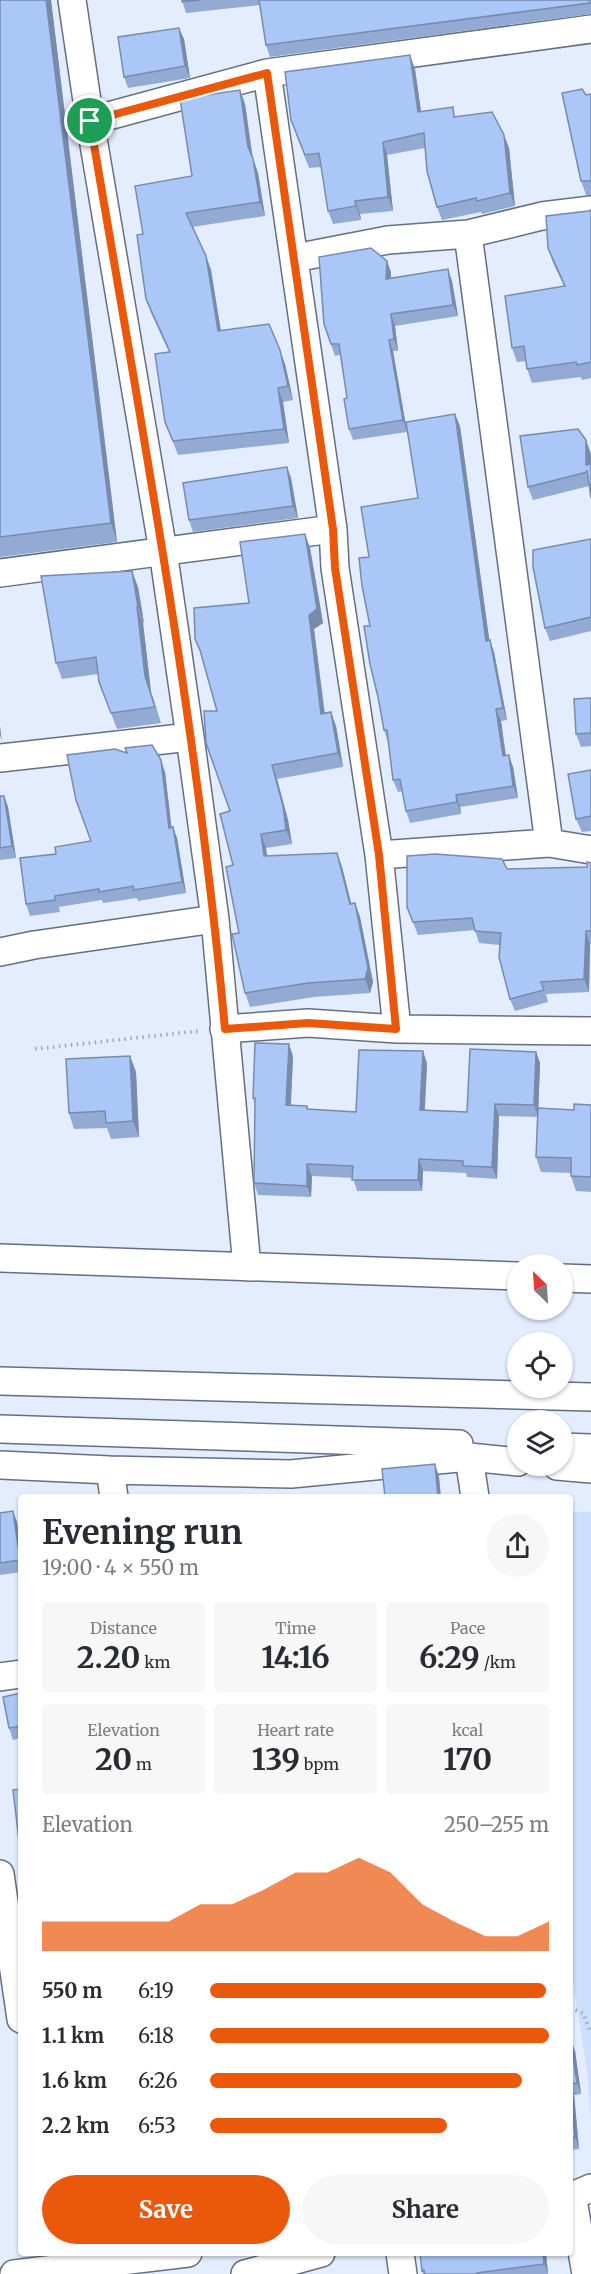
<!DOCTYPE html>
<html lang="en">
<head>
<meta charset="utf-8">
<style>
	:root { --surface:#fff; --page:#f7f7f7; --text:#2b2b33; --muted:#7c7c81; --accent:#ea580c }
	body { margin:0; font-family:Merriweather,serif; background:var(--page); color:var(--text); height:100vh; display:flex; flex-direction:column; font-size:22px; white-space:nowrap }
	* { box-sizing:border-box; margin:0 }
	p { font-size:20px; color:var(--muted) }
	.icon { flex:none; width:33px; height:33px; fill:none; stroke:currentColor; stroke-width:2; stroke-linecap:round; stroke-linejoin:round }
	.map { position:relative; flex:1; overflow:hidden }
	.panel { position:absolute; left:18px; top:1494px; width:555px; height:762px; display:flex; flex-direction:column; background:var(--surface); border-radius:6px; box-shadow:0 2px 4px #0004 }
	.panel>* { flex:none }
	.needle { width:39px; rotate:335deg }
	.tools { position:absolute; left:507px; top:1254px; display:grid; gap:12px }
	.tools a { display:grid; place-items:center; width:66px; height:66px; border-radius:50%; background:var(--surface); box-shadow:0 2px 4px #0004; font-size:30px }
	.pin { position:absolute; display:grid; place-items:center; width:51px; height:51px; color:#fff; margin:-26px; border:3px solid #fff; border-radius:50%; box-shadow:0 2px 6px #0007 }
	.round { display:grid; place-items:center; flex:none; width:63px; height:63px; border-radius:32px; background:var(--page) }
	.summary { display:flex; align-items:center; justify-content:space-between; height:102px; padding:0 24px }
	h1 { font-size:33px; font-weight:700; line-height:45px }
	.metrics { display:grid; grid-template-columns:repeat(3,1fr); gap:9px; height:102px; padding:6px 24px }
	.metrics div { display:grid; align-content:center; border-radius:6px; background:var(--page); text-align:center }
	.metrics b { font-size:30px; font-weight:700 }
	.metrics small { font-size:16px; font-weight:400 }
	.metrics p { font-size:16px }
	.chart { height:168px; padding:12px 24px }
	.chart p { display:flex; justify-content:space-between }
	.chart svg { width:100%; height:108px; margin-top:6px; fill:var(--accent); opacity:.7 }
	.button { display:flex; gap:12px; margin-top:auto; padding:12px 24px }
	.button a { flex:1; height:69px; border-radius:36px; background:var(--accent); color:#fff; font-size:24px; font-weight:700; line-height:69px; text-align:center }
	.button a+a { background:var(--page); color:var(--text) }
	ul { padding:0 24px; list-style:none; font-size:20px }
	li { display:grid; grid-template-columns:96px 72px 1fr; align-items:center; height:45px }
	li i { height:15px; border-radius:8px; background:var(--accent) }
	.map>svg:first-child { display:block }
	.green { fill:#cddfff }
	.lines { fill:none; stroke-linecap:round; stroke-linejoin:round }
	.minor-casing { stroke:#656f81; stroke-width:30 }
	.path { stroke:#a2aab7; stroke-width:4; stroke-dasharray:1.5 4.5; stroke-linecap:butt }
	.minor { stroke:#fff; stroke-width:27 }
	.wall { fill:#93abd4 }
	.shaded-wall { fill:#788bad }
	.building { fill:#abc7f7; stroke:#788bad; stroke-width:1.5 }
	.route-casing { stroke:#fff; stroke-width:12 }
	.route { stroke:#ea580c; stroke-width:8 }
</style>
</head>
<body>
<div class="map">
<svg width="591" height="2274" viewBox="0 0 591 2274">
	<rect width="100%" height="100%" fill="#e3edfd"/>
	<path class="green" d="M570 1512H591V2123L587 2069 570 1967Z"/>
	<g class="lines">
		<defs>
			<path id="minor" d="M72 0 90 121 163 551 190 737 215 919 247 1267
				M267 73 333 529 335 568 379 855 397 1029
				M90 121 267 73 591 29
				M468 234 549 843
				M295 258 388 240 468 234 542 216 591 210
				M0 573 333 529
				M0 758 190 737
				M379 855 549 843 591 850
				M0 952 34 945 215 919
				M224 1029 308 1023 397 1029 591 1031
				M0 1258 518 1276
				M562 1278 591 1279
				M0 1381 591 1397
				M0 1429 459 1444
				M562 1447 591 1448
				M469 1457 475 1497
				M0 1465 110 1470 291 1474 469 1457 518 1462
				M557 1466 591 1469
				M110 1470 114 1497
				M0 1677 21 1674
				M0 1874 21 2019
				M570 2197 591 2188
				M574 2206 586 2274
				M400 2253 403 2274
				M14 2274 188 2253
				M245 2274 321 2253"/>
		</defs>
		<use href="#minor" class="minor-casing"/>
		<path class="path" d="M35 1049 198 1031
			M570 2008 583 2013 591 2033"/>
		<use href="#minor" class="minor"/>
	</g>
	<path class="wall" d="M0 0H51L117 542 0 557Z
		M182 0H591V14L270 57 266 45 260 5 186 13Z
		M184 39 190 78 128 88 124 77Z
		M415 69 421 112 457 116 504 135 509 148 515 206 482 214 481 212 442 220 437 207 425 148 387 155 393 211 360 214 361 220 333 224 328 211 321 167 309 168 296 134Z
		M240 90 245 104 253 158 258 173 265 216 192 227 206 256 211 270 221 331 285 364 293 400 283 402 289 443 178 455 165 422 169 352 151 313 146 299 143 234 192 176Z
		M591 94V195H586L581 181 586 95Z
		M591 210V378L582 380 581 377 532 383 527 369 526 361 517 362 512 348 564 286 553 263 548 248 588 211Z
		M391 272V278L452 281 458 316 395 326 398 351H393L407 432 353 440 349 429 347 398 340 355 335 356 324 324Z
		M460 426 489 640 494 652 507 720 501 721 506 755 513 767 518 798 460 807 461 814 410 823 406 811 403 791 398 792 393 780 388 742 384 730 370 626 369 557 418 498Z
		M591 454V464L589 486 533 500 528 487Z
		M287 467 291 478 298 518 193 532 189 520Z
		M305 534 310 548 323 623 314 629 325 713 336 726 343 767 277 779 288 820 292 844 266 848 267 856 337 853 342 867 351 904 355 903 360 917 373 982 370 993 314 997 250 1007 245 993 239 933 230 811 217 711 202 657 195 639 249 603Z
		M591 539V631L550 641 545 628Z
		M138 587 144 623H143L151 692 161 723 117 729 99 682 98 674 62 679 56 663Z
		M591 698V746L581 747 576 734Z
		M127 753 165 772 171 827 177 838 186 893 138 901 137 898 103 903 102 900 59 907 60 912 30 916 26 904 56 854 91 841Z
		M591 770V831L582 832 576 819Z
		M0 796H4L8 807 16 858 0 860Z
		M591 863V944H590L589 992 546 994 548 1002 515 1011 510 999 500 945 479 943 475 930 418 935 407 907 507 869 587 867Z
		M536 1052 540 1063 538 1117 499 1116 497 1179 467 1177 466 1173 423 1171 422 1191H357L353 1178 312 1176 311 1197 258 1195 254 1183 255 1105 253 1098 293 1056 291 1106H307L308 1109 356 1112 427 1063 425 1110 467 1112Z
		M130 1056 136 1072 139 1137 111 1139 107 1128 74 1129 69 1113Z
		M591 1105V1192L576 1191 571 1176V1173L541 1172 536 1157 574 1110Z
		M0 1513 17 1522 21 1550V1572L0 1575Z
		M21 1693V1738L13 1740 9 1728Z
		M570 2040 575 2051 581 2094 574 2095 579 2149 570 2150Z
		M546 2253 548 2274H423L422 2271Z"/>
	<path class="shaded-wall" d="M46 0H51L117 542 111 523Z
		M179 28 184 39 190 78 185 66Z
		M410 55 415 69 423 125 418 112Z
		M240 90 245 104 253 162 248 147Z
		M504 135 509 148 515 206 510 193Z
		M383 142 387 155 393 211 388 197Z
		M253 159 258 173 265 216 260 202Z
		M355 201 360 214 361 220 356 206Z
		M206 256 211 270 223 345 218 331Z
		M387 261 391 272V290L386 279Z
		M448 269 452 281 458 316 453 305Z
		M391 314 395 326 398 351 394 339Z
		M389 340 393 351 407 432 403 420Z
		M280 350 285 364 293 400 288 386Z
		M278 388 283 402 289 443 284 429Z
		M455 414 460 426 491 652 486 641Z
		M586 440 591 454V478L586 465Z
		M287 467 291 478 298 518 293 506Z
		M305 534 310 548 323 623 314 629 326 728 321 714 309 615Z
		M132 571 138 587 144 623 138 607Z
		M137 607 143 623 151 692 161 723 145 676Z
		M490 640 494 652 507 720 503 708Z
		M496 709 501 721 507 767 503 756Z
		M331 712 336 726 343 767 338 753Z
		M0 726 2 742 0 735Z
		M509 755 513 767 518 798 513 786Z
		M161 760 165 772 173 839 169 828Z
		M272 765 277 779 288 820 292 844 286 830Z
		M456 795 460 807 461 814 457 802Z
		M4 796 8 807 16 858 12 846Z
		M173 827 177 838 186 893 182 882Z
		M261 834 266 848 269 871 264 856Z
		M337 853 342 867 355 918 350 904Z
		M355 903 360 917 373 982 370 993 365 979Z
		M586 931 590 944 589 992 584 979Z
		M289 1044 293 1056 290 1117 286 1105Z
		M423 1051 427 1063 424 1121 420 1110Z
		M536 1052 540 1063 538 1117 534 1105Z
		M130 1056 136 1072 139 1137 133 1121Z
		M495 1104 499 1116 497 1179 492 1167Z
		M419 1159 423 1171 422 1191 418 1180Z
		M307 1164 312 1176 311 1197 307 1186Z
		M435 1464 439 1476 441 1497H438Z
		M13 1511 17 1522 21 1550V1564L20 1560Z
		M571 2040 575 2051 581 2094 577 2083Z
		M570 2085 574 2095 579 2149 575 2137Z
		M543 2253H546L548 2274 544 2264Z"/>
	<path class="building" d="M0 0H46L111 523 0 537Z
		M182 0H200L182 2Z
		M259 0H589L590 3 266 45Z
		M179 28 185 66 124 77 118 37Z
		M410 55 418 112 453 107 454 117 492 112 504 135 510 193 477 201 476 198 437 207 427 171 424 133 383 142 388 197 355 201 356 206 328 211 319 153 305 155 291 120 285 72Z
		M582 89 586 95 591 94V181H581L562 93Z
		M240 90 248 147 253 159 260 202 186 213 206 256 218 331 269 324 280 350 288 386 278 388 284 429 173 441 165 422 155 354 170 352 146 299 137 235 143 234 135 186 192 176 180 99Z
		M591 210V362L577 365 576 362 527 369 524 346 512 348 505 296 565 286 548 248 546 216 588 211Z
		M371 248 387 261 386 279 448 269 453 305 391 314 394 339 389 340 403 420 349 429 344 399 347 398 339 344H331L324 324 319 257Z
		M455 414 486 641 490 640 503 708 496 709 503 756 509 755 513 786 456 795 457 802 406 811 400 779 393 780 387 730H384L378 697 370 664 364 626H370L362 586 359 558 369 557 361 507 418 498 406 422Z
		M578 429 586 440V465L591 464V498L587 470V472L528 487 520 436Z
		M287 467 293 506 189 520 183 483Z
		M305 534 317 609 309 615 321 714 331 712 338 753 272 765 283 806 286 830 261 834 264 856 337 853 350 904 355 903 368 968 365 979 308 983 245 993 232 934 239 933 226 867 233 865 220 814 230 811 206 743 204 711H217L200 650 195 639 194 608 249 603 240 542Z
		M591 539V617L545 628 533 567V550Z
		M132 571 138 607H137L145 676 155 707 111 713 99 682 96 657 56 663 41 576Z
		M591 698V733L576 734 574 699Z
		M152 745 161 760 169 828 173 827 182 882 134 890 133 886 99 892V889L55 896V900L26 904 20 858 56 854 55 847 91 841 76 800 67 755 115 749 127 753 125 748Z
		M591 770V816L576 819 568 774Z
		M0 796H4L12 846 0 848Z
		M435 854 502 859 507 869 587 867V862L591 863V931H586L584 979 541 982 544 990 510 999 499 957 501 933 475 931 472 918 413 922 407 907V856Z
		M255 1043 289 1044 286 1105 307 1106V1109L356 1112 359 1050 423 1051 420 1110 467 1112 470 1049 536 1052 534 1105 495 1104 492 1167 463 1166V1161L419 1159 418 1180H352L353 1166 307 1164V1186L254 1183 255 1098H253Z
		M130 1056 133 1121 106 1123 105 1111 69 1113 66 1059Z
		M574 1104 591 1105V1177L571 1176V1158L536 1157 538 1108 574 1110Z
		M435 1464 438 1497H385L382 1469Z
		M13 1511 20 1560 0 1563V1513Z
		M21 1693V1726L9 1728 3 1697Z
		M21 1789V1858L13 1790Z
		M570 2040H571L577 2083 570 2084Z
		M570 2088 575 2137 570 2138Z
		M420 2253H543L544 2264 477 2273V2274H425L424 2270 422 2271Z"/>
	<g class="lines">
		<defs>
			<path id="route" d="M267 73 333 529 335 568 379 855 396 1029 308 1023 225 1029C197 724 141 423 90 121Z"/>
		</defs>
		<use href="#route" class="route-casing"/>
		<use href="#route" class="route"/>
	</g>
</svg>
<div class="tools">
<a><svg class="needle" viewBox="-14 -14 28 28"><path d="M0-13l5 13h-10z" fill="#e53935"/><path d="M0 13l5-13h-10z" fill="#7c7c81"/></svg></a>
<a><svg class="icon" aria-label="locate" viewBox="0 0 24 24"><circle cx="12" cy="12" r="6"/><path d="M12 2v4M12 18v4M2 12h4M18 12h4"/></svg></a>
<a><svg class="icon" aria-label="layers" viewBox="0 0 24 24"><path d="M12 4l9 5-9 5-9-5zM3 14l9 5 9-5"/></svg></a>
</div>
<div class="pin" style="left:90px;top:121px;background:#1e9e55"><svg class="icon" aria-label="arrive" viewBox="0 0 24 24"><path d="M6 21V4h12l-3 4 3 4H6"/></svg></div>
<section class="panel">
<div class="summary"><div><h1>Evening run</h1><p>19:00 · 4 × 550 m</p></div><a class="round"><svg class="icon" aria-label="share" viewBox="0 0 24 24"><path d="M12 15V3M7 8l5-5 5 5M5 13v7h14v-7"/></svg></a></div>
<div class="metrics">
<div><p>Distance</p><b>2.20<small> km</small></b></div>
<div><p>Time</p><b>14:16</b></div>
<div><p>Pace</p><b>6:29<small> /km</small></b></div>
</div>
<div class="metrics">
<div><p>Elevation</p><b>20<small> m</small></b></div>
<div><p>Heart rate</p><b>139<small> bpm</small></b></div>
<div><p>kcal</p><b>170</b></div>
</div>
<div class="chart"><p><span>Elevation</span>250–255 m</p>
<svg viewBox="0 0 160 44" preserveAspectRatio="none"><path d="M0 44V32L10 32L20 32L30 32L40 32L50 25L60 25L70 19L80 12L90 12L100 6L110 12L120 25L130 32L140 38L150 38L160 32V44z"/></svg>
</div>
<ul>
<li><b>550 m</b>6:19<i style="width:99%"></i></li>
<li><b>1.1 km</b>6:18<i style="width:100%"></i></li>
<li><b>1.6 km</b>6:26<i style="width:92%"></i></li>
<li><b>2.2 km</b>6:53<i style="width:70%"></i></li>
</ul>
<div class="button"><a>Save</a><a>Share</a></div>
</section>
</div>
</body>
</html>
